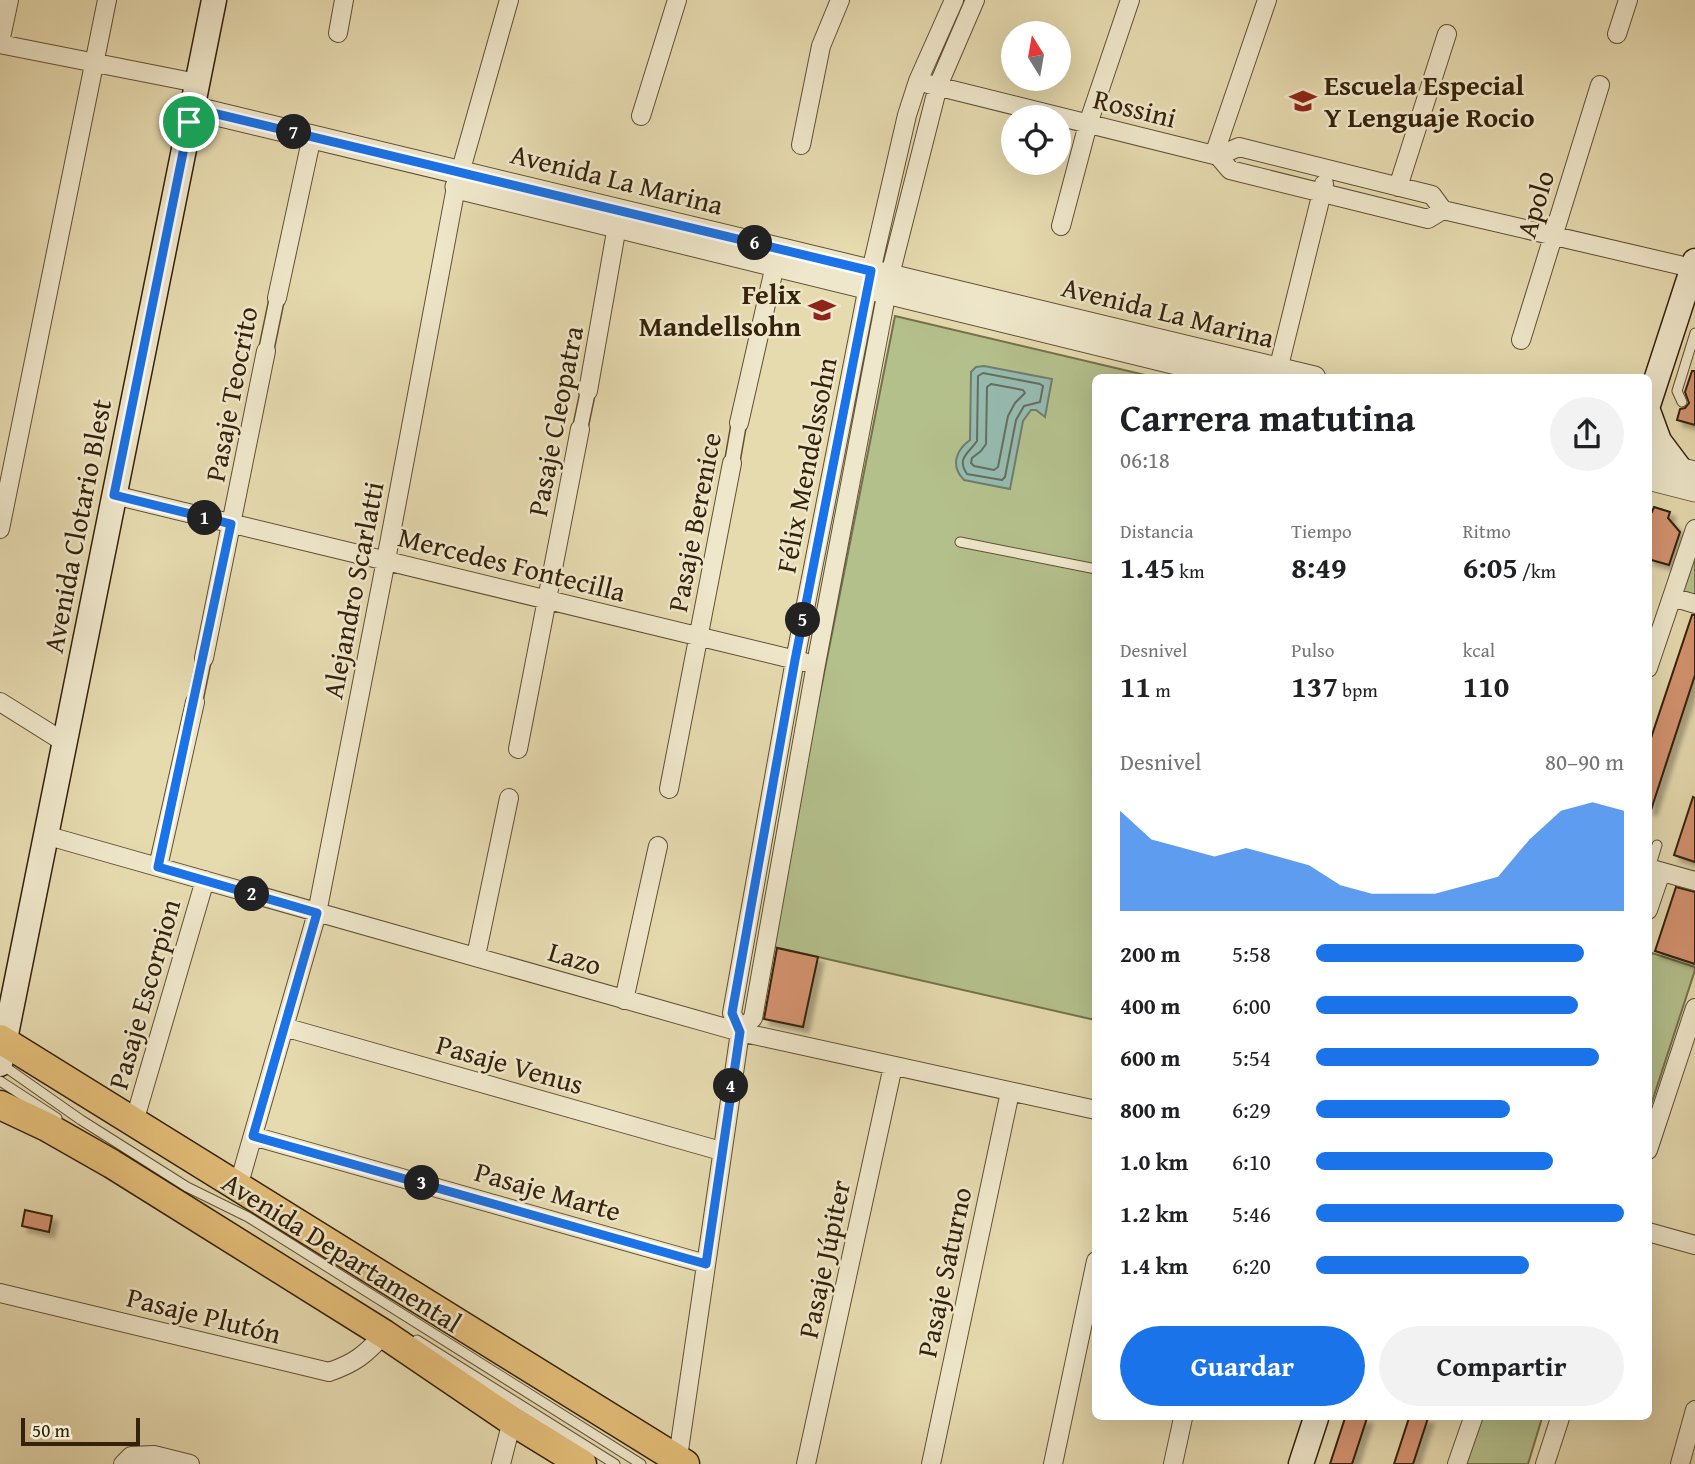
<!DOCTYPE html>
<html lang="es">
<head>
<meta charset="utf-8">
<style>
	:root { --surface:#fff; --page:#f2f2f2; --text:#202124; --muted:#757577; --accent:#1a73e8 }
	body { margin:0; font-family:"Gentium Book Plus",serif; background:var(--page); color:var(--text); height:100vh; display:flex; flex-direction:column; font-size:26px; white-space:nowrap }
	* { box-sizing:border-box; margin:0 }
	p { font-size:23px; color:var(--muted) }
	.icon { flex:none; width:38px; height:38px; fill:none; stroke:currentColor; stroke-width:2; stroke-linecap:round; stroke-linejoin:round }
	.map { position:relative; flex:1; overflow:hidden }
	.side { position:absolute; left:1092px; top:374px; width:560px; height:1046px; display:flex; flex-direction:column; background:var(--surface); border-radius:10px; box-shadow:0 7px 28px #0002 }
	.side>* { flex:none }
	.needle { width:46px; rotate:349deg }
	.fabs { position:absolute; left:1001px; top:21px; display:grid; gap:14px }
	.fabs a { display:grid; place-items:center; width:70px; height:70px; border-radius:50%; background:var(--surface); box-shadow:0 7px 28px #0002; font-size:35px }
	.scale { position:absolute; left:21px; bottom:18px; width:119px; box-sizing:border-box; padding-left:7px; border:4px solid #34220b; border-top:0; font-size:19px; line-height:24px; white-space:nowrap; color:#34220b; -webkit-text-stroke:5px #efe7cb; paint-order:stroke }
	.pin { position:absolute; display:grid; place-items:center; width:60px; height:60px; color:#fff; margin:-30px; border:4px solid #fff; border-radius:50%; box-shadow:0 2px 7px #0007 }
	.km { position:absolute; width:35px; height:35px; margin:-18px; border-radius:50%; background:#222; color:#fff; font-size:19px; line-height:35px; text-align:center }
	.round { display:grid; place-items:center; flex:none; width:74px; height:74px; border-radius:37px; background:var(--page) }
	.headline { display:flex; align-items:center; justify-content:space-between; height:119px; padding:0 28px }
	h1 { font-size:38px; font-weight:600; line-height:52px }
	.figures { display:grid; grid-template-columns:repeat(3,1fr); gap:10px; height:119px; padding:7px 28px }
	.figures div { display:grid; align-content:center }
	.figures b { font-size:30px; font-weight:600 }
	.figures small { font-size:19px; font-weight:400 }
	.figures p { font-size:19px }
	.chart { height:196px; padding:14px 28px }
	.chart p { display:flex; justify-content:space-between }
	.chart svg { width:100%; height:126px; margin-top:7px; fill:var(--accent); opacity:.7 }
	.button { display:flex; gap:14px; margin-top:auto; padding:14px 28px }
	.button a { flex:1; height:80px; border-radius:42px; background:var(--accent); color:#fff; font-size:28px; font-weight:600; line-height:80px; text-align:center }
	.button a+a { background:var(--page); color:var(--text) }
	ul { padding:0 28px; list-style:none; font-size:23px }
	li { display:grid; grid-template-columns:112px 84px 1fr; align-items:center; height:52px }
	li i { height:18px; border-radius:9px; background:var(--accent) }
	.map>svg:first-child { display:block }
	.green { fill:#b4c08c; stroke:#74714c; stroke-width:2 }
	.water { fill:#96baaf; stroke:#6f7d6d; stroke-width:2 }
	.lines { fill:none; stroke-linecap:round; stroke-linejoin:round }
	.shore { stroke:#656e5d; stroke-width:2 }
	.building { fill:#d49370; stroke:#34220b; stroke-width:2; filter:url(#shadow) }
	.service-casing { stroke:#605034; stroke-width:11 }
	.pedestrian-casing { stroke:#605034; stroke-width:17 }
	.minor-casing { stroke:#605034; stroke-width:20 }
	.tertiary-casing { stroke:#605034; stroke-width:25 }
	.secondary-casing { stroke:#34220b; stroke-width:27 }
	.primary-casing { stroke:#34220b; stroke-width:31 }
	.service { stroke:#efe7cb; stroke-width:9 }
	.pedestrian { stroke:#efe7cb; stroke-width:14 }
	.minor { stroke:#efe7cb; stroke-width:18 }
	.tertiary { stroke:#efe7cb; stroke-width:23 }
	.secondary { stroke:#efe7cb; stroke-width:24 }
	.primary { stroke:#e3bd78; stroke-width:28 }
	.route-casing { stroke:#fff; stroke-width:14 }
	.route { stroke:#1a73e8; stroke-width:9 }
	.labels { text-anchor:middle; stroke-width:5; stroke-linejoin:round; paint-order:stroke }
	.poi-label { font-size:28px; font-weight:bold; fill:#34220b; stroke:#efe7cb; text-anchor:start }
	.street-label { font-size:28px; fill:#34220b; stroke:#efe7cb }
</style>
</head>
<body>
<div class="map">
<svg width="1695" height="1464" viewBox="0 0 1695 1464">
	<defs>
		<filter id="shadow"><feDropShadow dx="5.5" dy="5.5" stdDeviation="2" flood-color="#0004"/></filter>
	</defs>
	<rect width="100%" height="100%" fill="#e6daaf"/>
	<filter id="stains"><feTurbulence type="fractalNoise" baseFrequency=".00286" numOctaves="4"/><feColorMatrix values="0 0 0 0 .2 0 0 0 0 .09 0 0 0 0 .02 0 0 0 .5 -.17"/></filter>
	<radialGradient id="worn" r=".72"><stop offset=".6" stop-color="#630" stop-opacity="0"/><stop offset="1" stop-color="#630" stop-opacity=".3"/></radialGradient>
	<path class="green" d="M895 316 1158 378H1096L1095 1020 770 946Z
		M1695 546V600L1680 595Z
		M1652 953 1695 967V970L1649 1111 1648 964Z
		M1480 1418H1542L1528 1464H1466Z"/>
	<path class="water" d="M984 366 1052 379 1045 417 1036 410H1031L1023 421 1010 489 964 480C950 466 956 450 970 440L971 372 976 367Z"/>
	<g class="lines">
		<path class="shore" d="M983 373 1040 384 1043 386 1040 402 1024 406 1016 420 1005 477 1002 480 967 474C956 458 969 453 977 441L978 376Z
			M991 384 1023 390 1025 393 1015 403 1008 416 998 467 994 470 974 466 971 463 972 458 981 451 986 444 987 387Z"/>
	</g>
	<path class="building" d="M1692 371H1695V425L1677 420 1680 409 1685 408 1689 403 1685 392Z
		M1654 507 1670 512 1668 518 1680 532 1669 565 1648 559V511L1652 512Z
		M1692 615H1695V675L1651 810 1648 809V747Z
		M1693 797 1695 798V862L1674 855Z
		M1676 887 1695 892V964L1655 951Z
		M777 948 818 957 803 1027 764 1019Z
		M25 1210 52 1216 49 1232 22 1226Z
		M1345 1418H1367L1352 1464H1330Z
		M1409 1418H1428L1413 1464H1394Z"/>
	<g class="lines">
		<defs>
			<path id="service" d="M1682 402 1677 391 1695 333
				M960 542 1096 569
				M1650 868 1657 845
				M1 1064 81 1120 187 1187 248 1217 641 1464
				M0 1081 57 1118
				M417 1340 615 1464"/>
			<path id="pedestrian" d="M266 351 277 298
				M580 429 588 391
				M732 463 739 423
				M195 702 204 658"/>
			<path id="minor" d="M338 33 344 0
				M1617 34 1628 0
				M0 42 9 0
				M0 44 197 83
				M928 84 1218 156 1230 170 1428 219 1443 210
				M641 116 677 0
				M801 145 821 46 840 0
				M1214 155 1267 0
				M1218 156 1239 147 1432 195 1443 210 1692 268
				M1398 187 1447 34
				M1061 226 1088 124 1130 0
				M277 298 312 136
				M1521 340 1600 85
				M1276 378 1324 184
				M588 391 617 226
				M739 423 775 265
				M114 495 804 662
				M0 529 107 0
				M1672 597 1695 604
				M204 658 266 351
				M1648 668 1695 529
				M0 702 64 742
				M518 749 580 429
				M669 789 732 463
				M45 835 740 1032 1096 1110
				M158 867 195 702
				M1648 868 1695 881
				M1648 910 1661 872
				M476 956 509 798
				M624 1000 658 846
				M284 1027 721 1151
				M740 1032 753 1018 816 664 890 275 938 86 975 0
				M134 1122 205 880
				M253 1136 706 1264
				M1648 1150 1695 1008
				M238 1187 317 913 386 560 456 187 509 0
				M1648 1232 1695 1245
				M0 1293 329 1372C355 1363 365 1355 384 1334
				M123 1464 131 1456 154 1455 190 1464
				M501 1464 512 1421
				M677 1464 740 1032 732 1013 795 660 871 271 907 115 918 81 954 0
				M806 1464 893 1066
				M931 1464 1010 1092
				M1053 1464 1096 1261
				M1173 1464 1183 1418
				M1457 1464 1473 1418
				M1545 1464 1560 1418
				M1680 1464 1695 1410"/>
			<path id="tertiary" d="M192 108 1314 378
				M457 187 1238 378
				M1648 462 1695 473
				M1648 478 1695 490"/>
			<path id="secondary" d="M1648 405 1695 261
				M1648 411 1659 441 1680 469
				M0 1064 214 0
				M1301 1464 1316 1418"/>
			<path id="primary" d="M0 1039 685 1464
				M0 1105 47 1127 112 1164 384 1334 512 1421 582 1464"/>
		</defs>
		<use href="#service" class="service-casing"/>
		<use href="#pedestrian" class="pedestrian-casing"/>
		<use href="#minor" class="minor-casing"/>
		<use href="#tertiary" class="tertiary-casing"/>
		<use href="#secondary" class="secondary-casing"/>
		<use href="#primary" class="primary-casing"/>
		<use href="#service" class="service"/>
		<use href="#pedestrian" class="pedestrian"/>
		<use href="#minor" class="minor"/>
		<use href="#tertiary" class="tertiary"/>
		<use href="#secondary" class="secondary"/>
		<use href="#primary" class="primary"/>
	</g>
	<g class="lines">
		<defs>
			<path id="route" d="M192 108 871 271 795 660 732 1013 740 1032 706 1264 253 1136 317 913 158 867 231 524 114 495Z"/>
		</defs>
		<use href="#route" class="route-casing"/>
		<use href="#route" class="route"/>
	</g>
	<defs>
		<symbol id="school-bare" viewBox="-9 -9 18 18"><path d="M0-5L7-2L0 1L-7-2ZM-4 1L0 2.5L4 1V4Q0 6-4 4Z" fill="#8f2418" stroke="#efe7cb" stroke-width="2.5" paint-order="stroke"/></symbol>
	</defs>
	<g fill-rule="evenodd">
		<use href="#school-bare" x="1284" y="82" width="38" height="38"/>
		<use href="#school-bare" x="803" y="291" width="38" height="38"/>
	</g>
	<g class="labels">
		<g class="poi-label">
			<text x="1324" y="95">Escuela Especial<tspan x="1324" dy="32">Y Lenguaje Rocio</tspan></text>
			<text x="801" y="304" text-anchor="end">Felix<tspan x="801" dy="32">Mandellsohn</tspan></text>
		</g>
		<g class="street-label">
			<text transform="translate(1135 108) rotate(14)" y="10">Rossini</text>
			<text transform="translate(617 179) rotate(14)" y="10">Avenida La Marina</text>
			<text transform="translate(1535 204) rotate(-73)" y="10">Apolo</text>
			<text transform="translate(1168 312) rotate(14)" y="10">Avenida La Marina</text>
			<text transform="translate(231 394) rotate(-79)" y="10">Pasaje Teocrito</text>
			<text transform="translate(555 421) rotate(-79)" y="10">Pasaje Cleopatra</text>
			<text transform="translate(806 465) rotate(-79)" y="10">Félix Mendelssohn</text>
			<text transform="translate(694 522) rotate(-79)" y="10">Pasaje Berenice</text>
			<text transform="translate(77 526) rotate(-79)" y="10">Avenida Clotario Blest</text>
			<text transform="translate(512 564) rotate(14)" y="10">Mercedes Fontecilla</text>
			<text transform="translate(353 590) rotate(-79)" y="10">Alejandro Scarlatti</text>
			<text transform="translate(575 958) rotate(17)" y="10">Lazo</text>
			<text transform="translate(144 994) rotate(-74)" y="10">Pasaje Escorpion</text>
			<text transform="translate(510 1064) rotate(16)" y="10">Pasaje Venus</text>
			<text transform="translate(548 1191) rotate(16)" y="10">Pasaje Marte</text>
			<text transform="translate(342 1252) rotate(32)" y="10">Avenida Departamental</text>
			<text transform="translate(824 1259) rotate(-78)" y="10">Pasaje Júpiter</text>
			<text transform="translate(944 1272) rotate(-78)" y="10">Pasaje Saturno</text>
			<text transform="translate(204 1315) rotate(14)" y="10">Pasaje Plutón</text>
		</g>
	</g>
	<rect width="100%" height="100%" filter="url(#stains)"/>
	<rect width="100%" height="100%" fill="url(#worn)"/>
</svg>
<div class="fabs">
<a><svg class="needle" viewBox="-14 -14 28 28"><path d="M0-13l5 13h-10z" fill="#e53935"/><path d="M0 13l5-13h-10z" fill="#757577"/></svg></a>
<a><svg class="icon" aria-label="locate" viewBox="0 0 24 24"><circle cx="12" cy="12" r="6"/><path d="M12 2v4M12 18v4M2 12h4M18 12h4"/></svg></a>
</div>
<div class="scale">50 m</div>
<div class="pin" style="left:189px;top:122px;background:#1e9e55"><svg class="icon" aria-label="arrive" viewBox="0 0 24 24"><path d="M6 21V4h12l-3 4 3 4H6"/></svg></div>
<b class="km" style="left:205px;top:518px">1</b>
<b class="km" style="left:252px;top:894px">2</b>
<b class="km" style="left:422px;top:1183px">3</b>
<b class="km" style="left:731px;top:1086px">4</b>
<b class="km" style="left:803px;top:620px">5</b>
<b class="km" style="left:755px;top:243px">6</b>
<b class="km" style="left:294px;top:132px">7</b>
<section class="side">
<div class="headline"><div><h1>Carrera matutina</h1><p>06:18</p></div><a class="round"><svg class="icon" aria-label="share" viewBox="0 0 24 24"><path d="M12 15V3M7 8l5-5 5 5M5 13v7h14v-7"/></svg></a></div>
<div class="figures">
<div><p>Distancia</p><b>1.45<small> km</small></b></div>
<div><p>Tiempo</p><b>8:49</b></div>
<div><p>Ritmo</p><b>6:05<small> /km</small></b></div>
</div>
<div class="figures">
<div><p>Desnivel</p><b>11<small> m</small></b></div>
<div><p>Pulso</p><b>137<small> bpm</small></b></div>
<div><p>kcal</p><b>110</b></div>
</div>
<div class="chart"><p><span>Desnivel</span>80–90 m</p>
<svg viewBox="0 0 160 44" preserveAspectRatio="none"><path d="M0 44V9L10 19L20 22L30 25L40 22L50 25L60 28L70 35L80 38L90 38L100 38L110 35L120 32L130 19L140 9L150 6L160 9V44z"/></svg>
</div>
<ul>
<li><b>200 m</b>5:58<i style="width:87%"></i></li>
<li><b>400 m</b>6:00<i style="width:85%"></i></li>
<li><b>600 m</b>5:54<i style="width:92%"></i></li>
<li><b>800 m</b>6:29<i style="width:63%"></i></li>
<li><b>1.0 km</b>6:10<i style="width:77%"></i></li>
<li><b>1.2 km</b>5:46<i style="width:100%"></i></li>
<li><b>1.4 km</b>6:20<i style="width:69%"></i></li>
</ul>
<div class="button"><a>Guardar</a><a>Compartir</a></div>
</section>
</div>
</body>
</html>
